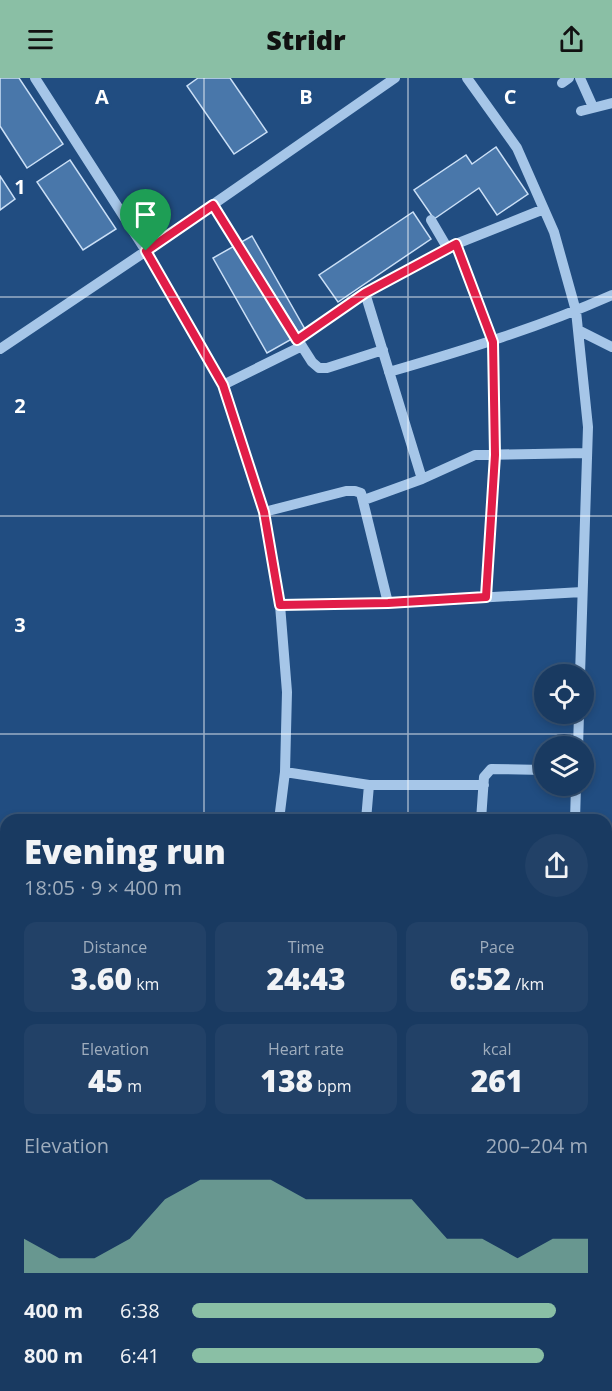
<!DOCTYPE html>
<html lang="en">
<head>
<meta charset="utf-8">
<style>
	:root { --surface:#193a61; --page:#224167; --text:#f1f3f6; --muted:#9fadbd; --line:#375476; --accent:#8abfa5 }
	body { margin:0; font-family:"Open Sans",sans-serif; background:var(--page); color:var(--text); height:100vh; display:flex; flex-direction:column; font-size:22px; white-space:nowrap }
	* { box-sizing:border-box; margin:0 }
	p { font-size:20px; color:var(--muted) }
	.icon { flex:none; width:33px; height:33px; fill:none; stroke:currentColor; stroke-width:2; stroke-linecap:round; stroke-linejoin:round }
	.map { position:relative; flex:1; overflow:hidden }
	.sheet { position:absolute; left:0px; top:736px; width:612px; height:578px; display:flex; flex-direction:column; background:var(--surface); border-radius:18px 18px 0 0; box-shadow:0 3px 9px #0003,0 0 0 2px var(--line) }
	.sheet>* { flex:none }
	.buttons { position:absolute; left:534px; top:586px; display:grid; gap:12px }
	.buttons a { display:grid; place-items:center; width:60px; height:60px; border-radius:50%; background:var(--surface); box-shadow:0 3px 9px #0003,0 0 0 2px var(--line); font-size:30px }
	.pin { position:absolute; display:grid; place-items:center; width:51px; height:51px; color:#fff; margin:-62px -26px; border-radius:50% 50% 50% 0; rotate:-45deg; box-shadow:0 0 6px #0007 }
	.pin .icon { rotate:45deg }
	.round { display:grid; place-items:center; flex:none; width:63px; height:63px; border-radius:32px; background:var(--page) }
	.head { display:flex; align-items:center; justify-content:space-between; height:102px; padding:0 24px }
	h1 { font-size:33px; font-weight:800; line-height:45px }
	.figures { display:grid; grid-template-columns:repeat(3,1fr); gap:9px; height:102px; padding:6px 24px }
	.figures div { display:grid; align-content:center; border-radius:12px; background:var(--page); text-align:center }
	.figures b { font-size:30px; font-weight:800 }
	.figures small { font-size:16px; font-weight:400 }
	.figures p { font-size:16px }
	.chart { height:168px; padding:12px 24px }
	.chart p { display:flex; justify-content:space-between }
	.chart svg { width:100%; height:108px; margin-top:6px; fill:var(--accent); opacity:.7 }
	ul { padding:0 24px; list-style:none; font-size:20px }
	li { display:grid; grid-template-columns:96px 72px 1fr; align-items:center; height:45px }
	li i { height:15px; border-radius:8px; background:var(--accent) }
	header { display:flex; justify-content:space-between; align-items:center; height:78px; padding:0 24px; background:var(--accent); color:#111; font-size:27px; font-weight:800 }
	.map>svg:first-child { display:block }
	.building { fill:#4977aa; stroke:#cadff6; stroke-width:1.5 }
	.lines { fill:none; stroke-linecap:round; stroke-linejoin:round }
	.minor { stroke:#a6c6e8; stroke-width:10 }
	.route-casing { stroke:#fff; stroke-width:12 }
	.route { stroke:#e11d48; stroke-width:8 }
	.grid { fill:none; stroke:#fff; stroke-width:1.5; stroke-opacity:0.55 }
	.grid-label { font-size:20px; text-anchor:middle; font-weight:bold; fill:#fff; stroke:#214d81; stroke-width:5; stroke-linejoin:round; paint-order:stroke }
</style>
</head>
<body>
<header><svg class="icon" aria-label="menu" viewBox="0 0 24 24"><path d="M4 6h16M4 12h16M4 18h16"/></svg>Stridr<svg class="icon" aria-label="share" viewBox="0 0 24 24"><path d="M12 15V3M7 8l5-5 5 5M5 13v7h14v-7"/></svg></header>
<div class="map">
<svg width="612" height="1313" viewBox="0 0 612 1313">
	<rect width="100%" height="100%" fill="#214d81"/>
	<path class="building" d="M0 0H19L63 66 27 90 0 48Z
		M198 0H230L267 54 234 76 187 8Z
		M496 69 528 116 497 137 479 110 434 141 414 112 466 77 472 86Z
		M70 82 116 151 83 172 37 104Z
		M0 98 15 121 0 132Z
		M413 134 431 161 338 224 319 197Z
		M252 158 306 253 267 275 213 180Z"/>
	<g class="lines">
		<path class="minor" d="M35 0 146 173 223 307 264 434 280 527 287 614 285 694 279 742
			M467 0 517 70 554 154 576 233 588 349 580 597
			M580 0 593 29
			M562 5 569 0
			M581 33 612 25
			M213 127 298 262 312 284 319 290H327L383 272
			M431 142 448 171
			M456 166 493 264 495 377 486 519
			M365 215 422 401
			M578 252 612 269
			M298 262 365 215 456 166 544 131
			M0 271 146 173 395 0
			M389 294C465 272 540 249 612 217
			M223 307 302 268
			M364 422 422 401 475 377 587 375
			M264 434 346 413H355L361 415 388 525
			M280 527 388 525 582 514
			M578 669 579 636
			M285 694 369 707H484
			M366 742 369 707
			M481 742 484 699 491 691 544 692
			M575 742 576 708
			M0 975 6 977
			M0 1054 6 1042
			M0 1078 6 1081
			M606 1140 612 1118
			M606 1162 612 1165
			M0 1184 6 1172
			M607 1269 612 1258
			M144 1308 154 1313
			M43 1313 45 1308
			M339 1313 342 1308
			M548 1313 550 1308"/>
	</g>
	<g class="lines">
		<defs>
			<path id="route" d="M213 127 297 262 365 215 456 166 493 264 495 377 486 519 388 525 280 527 264 434 223 307 146 173Z"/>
		</defs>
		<use href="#route" class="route-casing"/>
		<use href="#route" class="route"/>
	</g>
	<path class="grid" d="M204 0V742M408 0V742M0 219H612M0 438H612M0 656H612M0 875H6M606 875H612M0 1094H6M606 1094H612M204 1308V1313M408 1308V1313"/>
	<g class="grid-label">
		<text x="102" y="26">A</text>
		<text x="306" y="26">B</text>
		<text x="510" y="26">C</text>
		<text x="20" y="116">1</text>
		<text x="20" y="335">2</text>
		<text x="20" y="554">3</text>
	</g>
</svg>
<div class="buttons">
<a><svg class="icon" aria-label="locate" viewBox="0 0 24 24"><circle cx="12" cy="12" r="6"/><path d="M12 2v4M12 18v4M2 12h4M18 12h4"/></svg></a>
<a><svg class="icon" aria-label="layers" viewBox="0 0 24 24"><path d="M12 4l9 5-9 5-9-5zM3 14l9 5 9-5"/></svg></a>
</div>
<div class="pin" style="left:146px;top:173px;background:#1e9e55"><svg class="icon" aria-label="arrive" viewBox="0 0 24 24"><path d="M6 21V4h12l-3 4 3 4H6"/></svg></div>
<section class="sheet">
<div class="head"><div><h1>Evening run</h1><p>18:05 · 9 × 400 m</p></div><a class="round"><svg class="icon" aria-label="share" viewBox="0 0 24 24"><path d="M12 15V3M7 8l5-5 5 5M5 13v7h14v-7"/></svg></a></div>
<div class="figures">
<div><p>Distance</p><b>3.60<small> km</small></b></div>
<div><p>Time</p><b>24:43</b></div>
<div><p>Pace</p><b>6:52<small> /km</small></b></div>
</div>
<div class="figures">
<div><p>Elevation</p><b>45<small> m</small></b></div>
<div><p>Heart rate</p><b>138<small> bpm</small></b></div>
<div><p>kcal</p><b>261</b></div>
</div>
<div class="chart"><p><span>Elevation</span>200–204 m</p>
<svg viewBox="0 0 160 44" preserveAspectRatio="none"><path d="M0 44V30L10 38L20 38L30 30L40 14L50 6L60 6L70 6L80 14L90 14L100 14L110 14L120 30L130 30L140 38L150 30L160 30V44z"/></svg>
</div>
<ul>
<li><b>400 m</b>6:38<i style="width:92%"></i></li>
<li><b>800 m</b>6:41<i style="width:89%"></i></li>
</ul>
</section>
</div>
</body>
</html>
